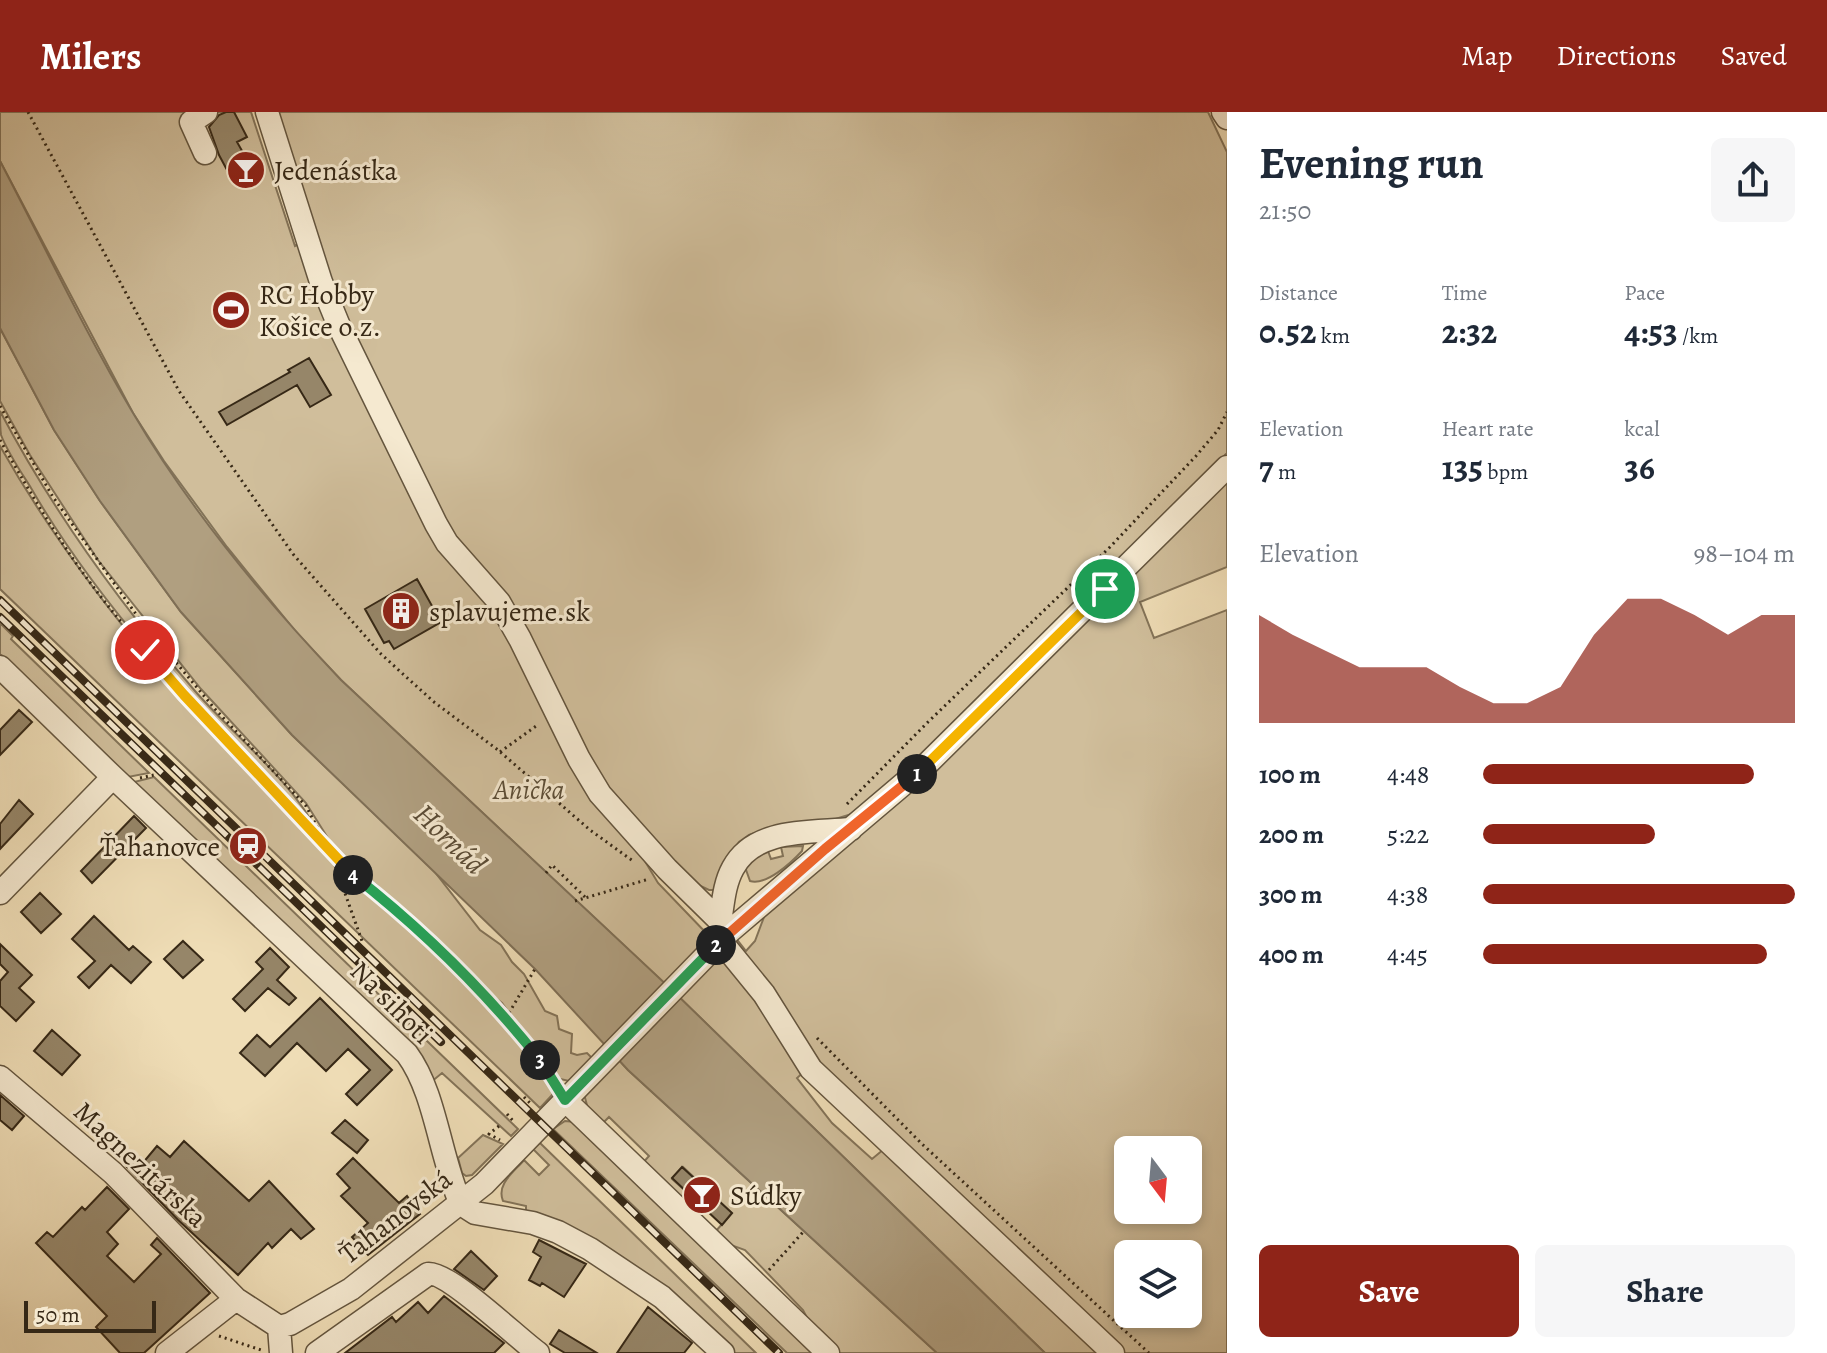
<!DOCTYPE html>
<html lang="en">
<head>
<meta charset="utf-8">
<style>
	:root { --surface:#fff; --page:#f6f6f7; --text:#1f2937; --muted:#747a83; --accent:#8f2418 }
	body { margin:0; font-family:Alegreya,serif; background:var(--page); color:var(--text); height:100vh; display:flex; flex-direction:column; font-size:30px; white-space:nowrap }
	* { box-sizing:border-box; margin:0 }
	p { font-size:26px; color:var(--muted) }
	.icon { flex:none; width:44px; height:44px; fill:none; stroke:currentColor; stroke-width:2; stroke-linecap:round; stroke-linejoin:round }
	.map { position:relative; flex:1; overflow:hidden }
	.sheet { display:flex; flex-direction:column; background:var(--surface); width:600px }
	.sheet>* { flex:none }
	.needle { width:52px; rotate:164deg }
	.tools { position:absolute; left:1114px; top:1024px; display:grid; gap:16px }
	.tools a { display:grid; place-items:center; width:88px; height:88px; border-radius:12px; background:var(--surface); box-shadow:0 4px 12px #0003; font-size:40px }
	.scale { position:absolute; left:24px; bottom:20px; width:132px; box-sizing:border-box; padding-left:8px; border:4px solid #362816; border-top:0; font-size:22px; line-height:28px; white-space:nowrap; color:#362816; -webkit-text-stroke:6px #f5e9d0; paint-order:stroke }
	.pin { position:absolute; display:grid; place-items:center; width:68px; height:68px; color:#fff; margin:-34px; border:4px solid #fff; border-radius:50%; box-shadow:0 2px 8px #0007 }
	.km { position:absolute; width:40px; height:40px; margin:-20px; border-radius:50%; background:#222; color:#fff; font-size:22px; line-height:40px; text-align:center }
	.round { display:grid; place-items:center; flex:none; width:84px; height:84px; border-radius:12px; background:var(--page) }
	.headline { display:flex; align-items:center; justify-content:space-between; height:136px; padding:0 32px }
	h1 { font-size:44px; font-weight:700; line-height:60px }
	.figures { display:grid; grid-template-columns:repeat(3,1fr); gap:12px; height:136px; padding:8px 32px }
	.figures div { display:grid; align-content:center }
	.figures b { font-size:34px; font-weight:700 }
	.figures small { font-size:22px; font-weight:400 }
	.figures p { font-size:22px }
	.chart { height:224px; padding:16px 32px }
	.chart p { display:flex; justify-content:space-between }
	.chart svg { width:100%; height:144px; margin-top:8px; fill:var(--accent); opacity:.7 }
	.cta { display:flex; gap:16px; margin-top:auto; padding:16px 32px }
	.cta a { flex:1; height:92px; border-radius:12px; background:var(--accent); color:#fff; font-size:32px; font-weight:700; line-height:92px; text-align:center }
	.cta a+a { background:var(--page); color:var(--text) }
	ul { padding:0 32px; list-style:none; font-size:26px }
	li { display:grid; grid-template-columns:128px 96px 1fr; align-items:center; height:60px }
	li i { height:20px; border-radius:10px; background:var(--accent) }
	header { display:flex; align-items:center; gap:48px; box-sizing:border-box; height:112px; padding:0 40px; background:var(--accent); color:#fff }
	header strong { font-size:38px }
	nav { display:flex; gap:44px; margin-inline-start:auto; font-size:28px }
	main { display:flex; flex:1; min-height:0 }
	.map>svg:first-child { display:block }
	.green { fill:#d0be9b; stroke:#837358; stroke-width:2; fill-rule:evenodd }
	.water { fill:#b09f80; stroke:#7f6f56; stroke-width:2 }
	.building { fill:#968669; stroke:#362816; stroke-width:2 }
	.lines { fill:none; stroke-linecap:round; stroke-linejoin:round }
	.minor-casing { stroke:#64553e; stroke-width:25 }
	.path { stroke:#362816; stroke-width:3; stroke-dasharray:2 4; stroke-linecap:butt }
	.minor { stroke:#f5e9d0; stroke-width:22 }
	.rail-casing { stroke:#362816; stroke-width:8 }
	.rail { stroke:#f5e9d0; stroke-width:5; stroke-dasharray:15; stroke-linecap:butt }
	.split-1-casing { stroke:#fff; stroke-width:16 }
	.split-2-casing { stroke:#fff; stroke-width:16 }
	.split-3-casing { stroke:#fff; stroke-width:16 }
	.split-4-casing { stroke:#fff; stroke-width:16 }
	.split-5-casing { stroke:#fff; stroke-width:16 }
	.split-1 { stroke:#f5b400; stroke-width:10 }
	.split-2 { stroke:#f0652b; stroke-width:10 }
	.split-3 { stroke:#22a559; stroke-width:10 }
	.split-4 { stroke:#22a559; stroke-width:10 }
	.split-5 { stroke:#f5b400; stroke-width:10 }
	.labels { text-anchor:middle; stroke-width:6; stroke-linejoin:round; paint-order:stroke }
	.poi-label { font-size:28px; fill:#362816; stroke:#f5e9d0; text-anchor:start }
	.park-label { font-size:28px; font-style:italic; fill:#5c4e37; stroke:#f5e9d0 }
	.street-label { font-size:28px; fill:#362816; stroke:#f5e9d0 }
	.water-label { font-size:30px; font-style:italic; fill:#5b4c36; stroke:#f5e9d0 }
</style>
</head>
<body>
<header>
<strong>Milers</strong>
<nav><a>Map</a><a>Directions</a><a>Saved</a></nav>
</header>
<main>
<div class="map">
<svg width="1227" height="1241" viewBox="0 0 1227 1241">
	<rect width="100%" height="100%" fill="#efddb6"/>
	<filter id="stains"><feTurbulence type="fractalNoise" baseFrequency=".0025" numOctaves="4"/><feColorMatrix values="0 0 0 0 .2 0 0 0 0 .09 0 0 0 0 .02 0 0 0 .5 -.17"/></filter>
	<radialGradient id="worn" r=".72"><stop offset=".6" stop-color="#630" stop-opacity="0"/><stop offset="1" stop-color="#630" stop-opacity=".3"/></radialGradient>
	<path class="green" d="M0 0H251L295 134 299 132 486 484 658 771 709 824 703 835 665 872 341 568 296 520 227 435 164 349 133 301 0 49Z
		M276 0H1208L1227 40V341L928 639 855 701 819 712 766 717 749 723 739 730 726 748 718 778H709L688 768 598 666 510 490 444 410 345 204 326 158Z
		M0 216 54 318 100 389 181 500 292 623 434 759 480 818 501 833 512 850 524 862 545 899 557 904 559 917 572 922 571 941 577 943 587 941 593 947 569 969 556 966 502 891 477 872 396 795 378 774 347 751 336 739 306 691 201 577 98 448 30 343 0 289Z
		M0 299C53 400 121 493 195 579 236 626 290 666 319 722 215 614 106 506 31 376 21 360 8 341 1 323 0 316 0 307 0 299Z
		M0 334C92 497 222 633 353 767 412 814 468 868 517 926 531 943 550 960 553 982L540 996 0 477Z
		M1227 368V455L1140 490 1154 526 1227 498V1241H1122L831 969 736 837 735 825 746 839 755 829 767 797ZM1128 1038H1188V1098H1128ZM1128 1142H1188V1202H1128Z
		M0 511 13 524 11 527 149 661 128 665 0 542Z
		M154 665 518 1017 511 1024 442 961 430 971 134 670Z
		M803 734 802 739C791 751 766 774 750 769L745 755 752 746 768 739 771 747 783 744 781 735Z
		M722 841 807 957 797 966 832 1011 872 1047 884 1037 1105 1241H1045L678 884Z
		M617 946 628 958 937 1241H837L812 1215 803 1198 745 1138 728 1132 715 1120 732 1101 683 1055 672 1067 691 1084H679L640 1054 649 1044 609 1005 600 1014 588 997 584 982Z
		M565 1009 575 1010 820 1241H787L553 1017Z
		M483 1023 503 1032 472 1063 466 1064 462 1061 458 1046Z
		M539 1030 756 1241H734C673 1184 609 1122 526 1099V1094L503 1089C496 1072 514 1060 524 1048L539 1063 549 1053 533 1037Z"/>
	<path class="water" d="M0 49C44 133 85 220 133 301 190 398 264 487 341 568L672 878 1045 1241H937L628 958 535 857 292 623 181 500 100 389 54 318 0 216Z"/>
	<path class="building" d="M226 0H234L247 25 237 30 254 60 234 71 219 43 209 15 219 3Z
		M309 246 331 283 310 295 297 273 227 313 219 300 290 260 288 258Z
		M417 467 441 510 394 537 389 529 384 531 365 497Z
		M19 598 32 610 0 643V618Z
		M19 688 33 702 0 737V712Z
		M134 704 146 716 92 771 81 759Z
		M40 781 61 802 41 821 21 800Z
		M94 804 129 838 133 834 151 850 131 871 111 853 89 876 78 865 95 849 72 827Z
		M183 829 203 848 183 866 164 847Z
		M0 832 32 863 19 876 34 890 16 909 0 894V869L8 860 0 852Z
		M270 836 289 855 277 868 296 886 289 893 268 876 245 899 233 887 263 857 256 850Z
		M320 886 392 958 357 993 346 982 370 958 348 937 326 959 297 931 265 964 240 941 257 923 270 935Z
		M52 918 80 943 62 963 34 939Z
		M0 983 24 1004 12 1018 0 1008Z
		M345 1008 368 1028 357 1041 332 1021Z
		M184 1029 249 1089 269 1069 314 1117 301 1127 291 1117 272 1136 268 1131 238 1163 178 1108 123 1051 131 1042 142 1052 157 1034 170 1045Z
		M353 1046 399 1091 407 1084 420 1102 368 1143 352 1125 368 1111 341 1084 350 1076 337 1062Z
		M682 1055 732 1101 722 1113 672 1066Z
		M107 1075 129 1097 107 1120 118 1132 107 1144 134 1170 161 1142 151 1133 157 1126 210 1181 144 1241H120L96 1215 107 1204 36 1131 47 1120 53 1125 82 1095 85 1098Z
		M539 1128 586 1152 564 1185 542 1171 540 1174 529 1168 541 1145 533 1140Z
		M471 1139 497 1164 484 1178 454 1157Z
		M444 1184 504 1231 494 1241H345L392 1205 396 1210 418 1190 428 1201Z
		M648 1195 692 1231 684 1241H617Z
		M559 1218 597 1241H565L550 1232Z"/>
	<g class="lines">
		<defs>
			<path id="minor" d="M267 0 321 170 339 214 436 412 447 431 499 490 520 527 579 647 600 682 667 757 730 819
				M1223 0 1227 6
				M205 41 191 10 206 0
				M0 555 113 665 407 942C436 981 440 1047 461 1092L475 1101 533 1111 558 1120 590 1137 662 1185 723 1241
				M0 781 113 665
				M720 810C723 792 724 772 733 756 755 715 812 721 851 717
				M720 828 764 882 811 957 1113 1241
				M0 965 113 1061 236 1187 279 1215 290 1212 351 1177 484 1072 730 819 927 652 1227 355
				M565 988 828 1241
				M279 1215 281 1241
				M167 1241 236 1187
				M317 1241 428 1162C448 1159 517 1226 538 1241"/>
		</defs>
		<use href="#minor" class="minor-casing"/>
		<path class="path" d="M28 0 179 279 293 442 380 541 404 563 434 590 498 638 590 718 633 749
			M0 294 53 385 138 505 215 597 306 694 326 732
			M0 328C33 386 67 443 109 495 157 555 210 610 262 666 293 698 321 734 354 763 425 827 504 888 554 971
			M500 640 539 612
			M140 666 154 663
			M847 692 928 610 1110 435 1196 344 1218 318 1227 300
			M331 742 362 829
			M546 761 552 753 585 785
			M575 789 649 767
			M506 906 535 857
			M817 926 922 1032 1149 1241
			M524 985 532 993
			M507 1002 515 1011
			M499 1014 489 1022 500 1028
			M769 1158 804 1119
			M219 1224 261 1238"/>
		<use href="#minor" class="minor"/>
		<defs>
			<path id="rail" d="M0 488 779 1241
				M0 505 441 930"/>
		</defs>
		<use href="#rail" class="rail-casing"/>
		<use href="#rail" class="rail"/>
	</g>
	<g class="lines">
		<defs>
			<path id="split-1" d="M917 662 1105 477"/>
			<path id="split-2" d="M716 833 825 737 917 662"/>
			<path id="split-3" d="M540 948 565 988 716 833"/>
			<path id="split-4" d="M353 763C422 817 485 879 540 948"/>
			<path id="split-5" d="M145 538 184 583 353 763"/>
		</defs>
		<use href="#split-1" class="split-1-casing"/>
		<use href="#split-2" class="split-2-casing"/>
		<use href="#split-3" class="split-3-casing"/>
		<use href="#split-4" class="split-4-casing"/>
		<use href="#split-5" class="split-5-casing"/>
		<use href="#split-1" class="split-1"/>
		<use href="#split-2" class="split-2"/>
		<use href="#split-3" class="split-3"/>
		<use href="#split-4" class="split-4"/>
		<use href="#split-5" class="split-5"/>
	</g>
	<defs>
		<symbol id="bar-disc" viewBox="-11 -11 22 22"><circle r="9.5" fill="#8f2418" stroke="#f5e9d0"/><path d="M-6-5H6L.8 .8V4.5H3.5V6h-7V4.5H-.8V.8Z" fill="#fff"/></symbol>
		<symbol id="stadium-disc" viewBox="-11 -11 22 22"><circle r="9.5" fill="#8f2418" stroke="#f5e9d0"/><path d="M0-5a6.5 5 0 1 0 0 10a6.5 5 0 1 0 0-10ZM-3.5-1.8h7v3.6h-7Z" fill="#fff"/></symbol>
		<symbol id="building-disc" viewBox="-11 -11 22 22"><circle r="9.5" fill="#8f2418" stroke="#f5e9d0"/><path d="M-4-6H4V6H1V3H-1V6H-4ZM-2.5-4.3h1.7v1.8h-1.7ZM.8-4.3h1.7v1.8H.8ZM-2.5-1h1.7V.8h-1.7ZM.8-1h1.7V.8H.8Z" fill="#fff"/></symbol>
		<symbol id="station-disc" viewBox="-11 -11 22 22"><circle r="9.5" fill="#8f2418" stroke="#f5e9d0"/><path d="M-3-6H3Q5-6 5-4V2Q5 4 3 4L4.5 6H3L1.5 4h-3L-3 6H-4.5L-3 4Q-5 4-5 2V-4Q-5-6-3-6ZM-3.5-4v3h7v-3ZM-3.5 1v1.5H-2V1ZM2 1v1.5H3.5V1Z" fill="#fff"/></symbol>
	</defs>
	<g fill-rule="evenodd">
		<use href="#bar-disc" x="224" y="36" width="44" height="44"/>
		<use href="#stadium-disc" x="209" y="176" width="44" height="44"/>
		<use href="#building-disc" x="379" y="477" width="44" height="44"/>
		<use href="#station-disc" x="226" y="712" width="44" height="44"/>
		<use href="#bar-disc" x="680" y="1061" width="44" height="44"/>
	</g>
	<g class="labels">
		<g class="poi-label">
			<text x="274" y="68">Jedenástka</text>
			<text x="259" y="192">RC Hobby<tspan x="259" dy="32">Košice o.z.</tspan></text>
			<text x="429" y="509">splavujeme.sk</text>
			<text x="220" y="744" text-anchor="end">Ťahanovce</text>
			<text x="730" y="1093">Súdky</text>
		</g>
		<g class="park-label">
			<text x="529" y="687">Anička</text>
		</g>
		<g class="street-label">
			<text transform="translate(392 890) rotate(45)" y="10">Na sihoti</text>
			<text transform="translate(141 1052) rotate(43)" y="10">Magnezitárska</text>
			<text transform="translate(395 1104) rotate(-38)" y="10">Ťahanovská</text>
		</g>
		<g class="water-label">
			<text transform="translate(450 727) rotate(44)" y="10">Hornád</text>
		</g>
	</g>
	<rect width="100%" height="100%" filter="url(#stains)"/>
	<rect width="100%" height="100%" fill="url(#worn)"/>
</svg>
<div class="tools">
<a><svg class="needle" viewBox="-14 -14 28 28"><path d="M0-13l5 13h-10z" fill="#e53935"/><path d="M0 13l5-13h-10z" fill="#747a83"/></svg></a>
<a><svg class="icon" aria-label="layers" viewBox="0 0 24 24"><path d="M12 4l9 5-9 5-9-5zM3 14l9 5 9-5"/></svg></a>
</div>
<div class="scale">50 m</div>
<div class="pin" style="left:1105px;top:477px;background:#1e9e55"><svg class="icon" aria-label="arrive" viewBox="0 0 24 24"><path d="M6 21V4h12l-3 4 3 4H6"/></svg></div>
<div class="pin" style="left:145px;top:538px;background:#d93025"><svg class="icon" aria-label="check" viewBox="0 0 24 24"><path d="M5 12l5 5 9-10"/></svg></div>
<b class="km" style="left:917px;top:662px">1</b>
<b class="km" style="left:716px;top:833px">2</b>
<b class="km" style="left:540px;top:948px">3</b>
<b class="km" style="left:353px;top:763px">4</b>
</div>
<section class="sheet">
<div class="headline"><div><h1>Evening run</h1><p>21:50</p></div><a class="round"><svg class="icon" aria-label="share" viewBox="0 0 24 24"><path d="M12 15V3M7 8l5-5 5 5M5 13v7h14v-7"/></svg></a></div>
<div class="figures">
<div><p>Distance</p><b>0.52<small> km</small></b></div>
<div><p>Time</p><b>2:32</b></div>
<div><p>Pace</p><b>4:53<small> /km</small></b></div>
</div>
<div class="figures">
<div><p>Elevation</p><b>7<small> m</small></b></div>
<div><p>Heart rate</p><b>135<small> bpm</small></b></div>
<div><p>kcal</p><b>36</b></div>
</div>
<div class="chart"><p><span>Elevation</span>98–104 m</p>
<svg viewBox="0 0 160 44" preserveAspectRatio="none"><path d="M0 44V11L10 17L20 22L30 27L40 27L50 27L60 33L70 38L80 38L90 33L100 17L110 6L120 6L130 11L140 17L150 11L160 11V44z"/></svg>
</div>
<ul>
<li><b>100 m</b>4:48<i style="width:87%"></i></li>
<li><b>200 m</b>5:22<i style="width:55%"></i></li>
<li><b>300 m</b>4:38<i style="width:100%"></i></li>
<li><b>400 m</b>4:45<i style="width:91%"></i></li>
</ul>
<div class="cta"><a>Save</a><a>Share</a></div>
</section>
</main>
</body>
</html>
